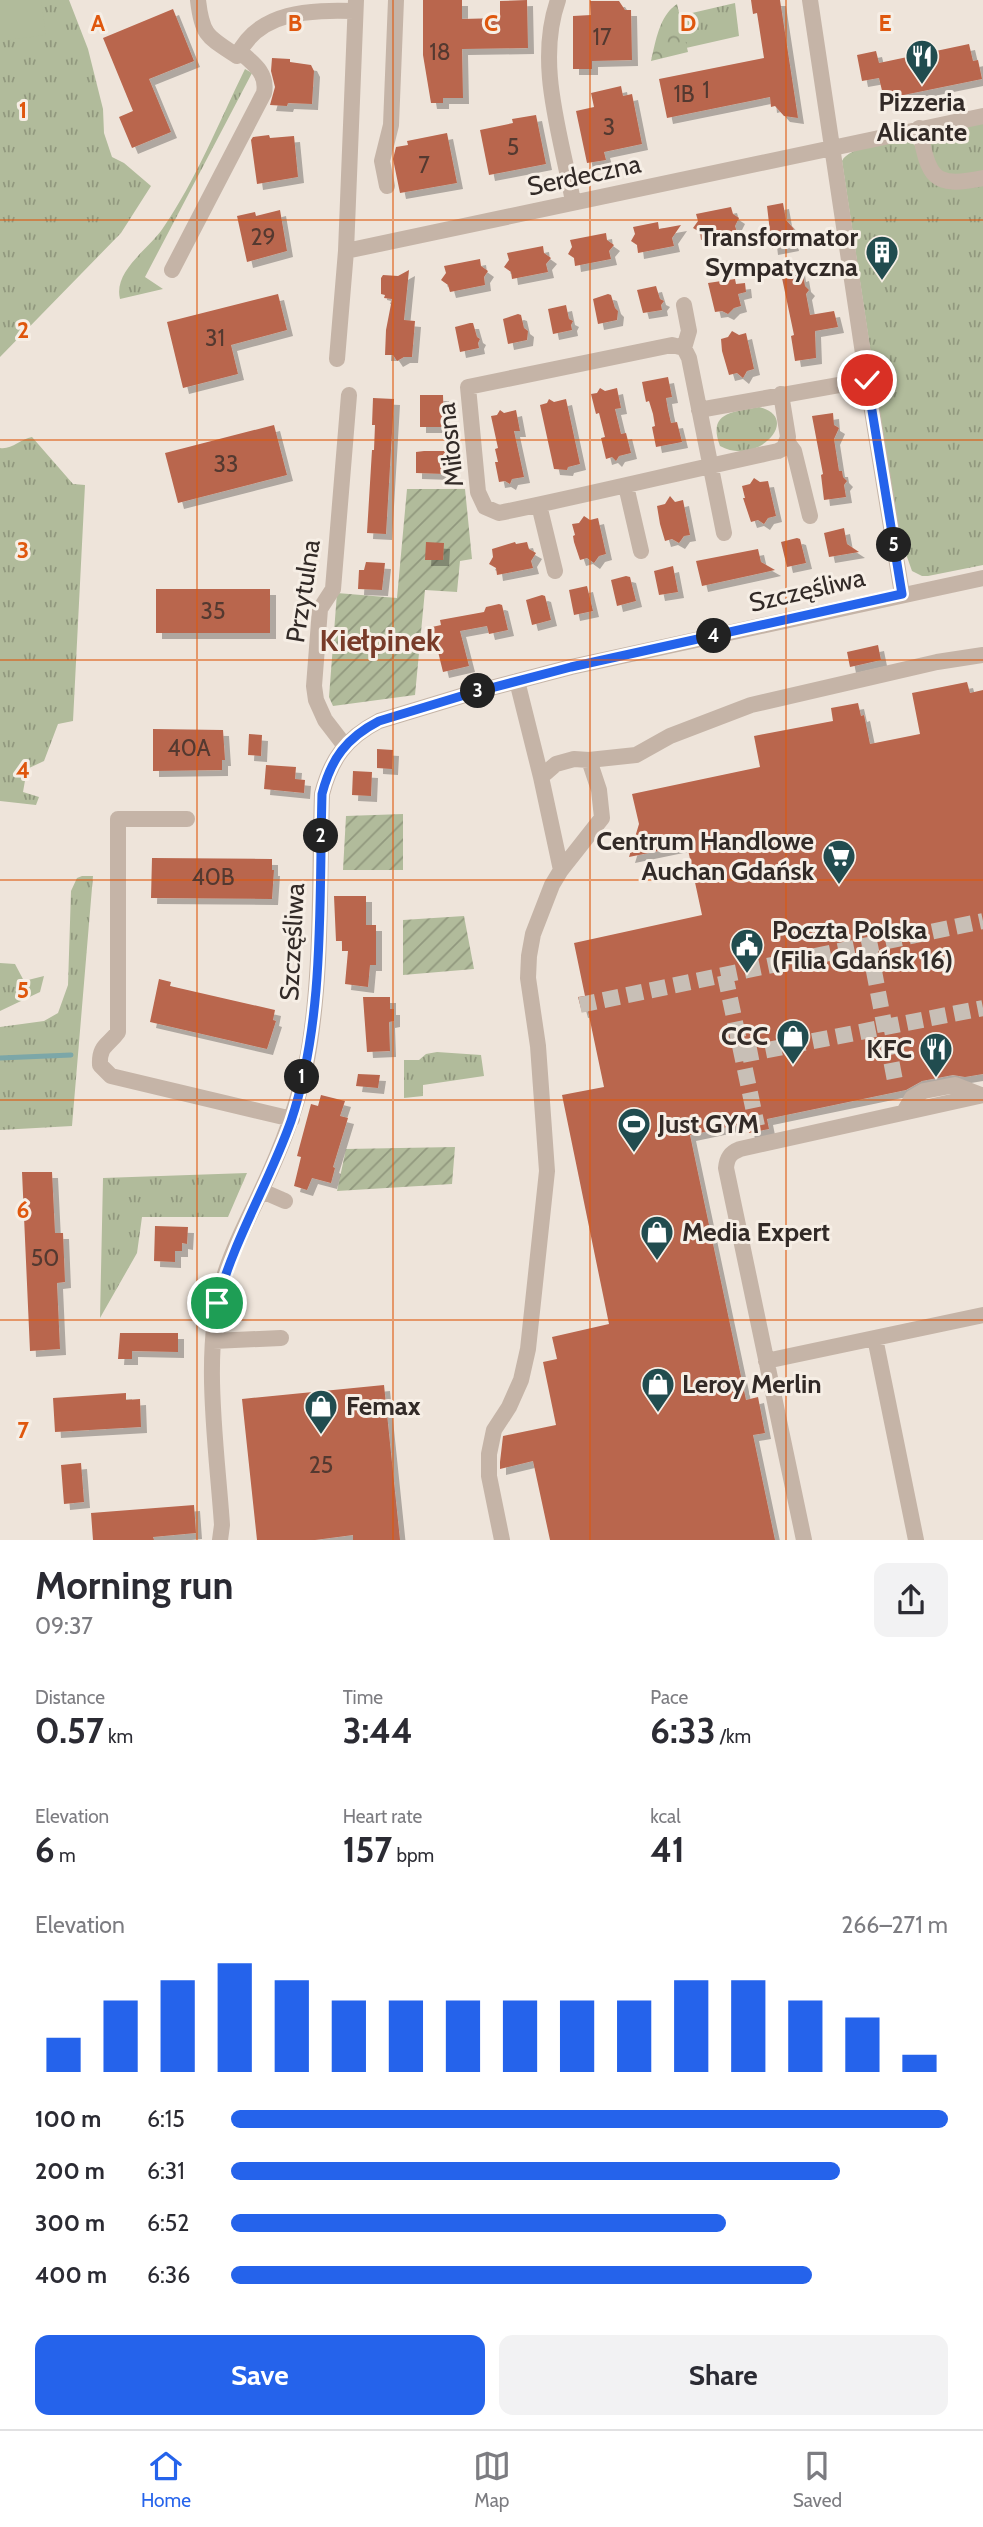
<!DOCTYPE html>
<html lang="en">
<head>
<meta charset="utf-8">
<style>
	:root { --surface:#fff; --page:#f2f2f3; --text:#2b2b33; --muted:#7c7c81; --line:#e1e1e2; --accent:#2563eb }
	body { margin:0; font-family:Cabin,sans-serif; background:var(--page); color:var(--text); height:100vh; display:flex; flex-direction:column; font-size:26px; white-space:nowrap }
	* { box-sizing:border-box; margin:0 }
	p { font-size:23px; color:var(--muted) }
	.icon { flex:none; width:38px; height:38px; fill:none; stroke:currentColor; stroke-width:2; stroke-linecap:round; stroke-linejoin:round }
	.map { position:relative; height:1540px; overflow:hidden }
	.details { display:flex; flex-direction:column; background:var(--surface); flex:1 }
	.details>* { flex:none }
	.pin { position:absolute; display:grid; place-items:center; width:60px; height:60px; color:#fff; margin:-30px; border:4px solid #fff; border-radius:50%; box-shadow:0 2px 7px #0007 }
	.km { position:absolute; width:35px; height:35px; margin:-18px; border-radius:50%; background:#222; color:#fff; font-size:19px; line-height:35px; text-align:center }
	.round { display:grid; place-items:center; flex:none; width:74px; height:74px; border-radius:14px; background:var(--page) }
	.summary { display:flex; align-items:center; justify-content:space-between; height:119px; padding:0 35px }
	h1 { font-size:38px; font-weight:700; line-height:52px }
	.stats { display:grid; grid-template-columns:repeat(3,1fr); gap:10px; height:119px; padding:7px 35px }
	.stats div { display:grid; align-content:center }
	.stats b { font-size:35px; font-weight:700 }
	.stats small { font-size:19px; font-weight:400 }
	.stats p { font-size:19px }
	.chart { height:196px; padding:14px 35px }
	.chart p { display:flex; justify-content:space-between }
	.chart svg { width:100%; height:126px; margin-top:7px; stroke:var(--accent); stroke-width:6 }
	.cta { display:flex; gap:14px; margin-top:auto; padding:14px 35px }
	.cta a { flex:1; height:80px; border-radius:14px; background:var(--accent); color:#fff; font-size:28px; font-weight:700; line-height:80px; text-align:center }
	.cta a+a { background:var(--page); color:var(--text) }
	ul { padding:0 35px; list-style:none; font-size:23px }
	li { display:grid; grid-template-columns:112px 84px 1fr; align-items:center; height:52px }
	li i { height:18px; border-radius:9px; background:var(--accent) }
	.tabs { display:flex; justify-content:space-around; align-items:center; height:98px; border-top:2px solid var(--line); background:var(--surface); font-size:19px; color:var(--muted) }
	.tabs a { display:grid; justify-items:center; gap:4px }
	.tabs .active { color:var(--accent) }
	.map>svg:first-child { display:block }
	.grass { fill:url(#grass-tufts) }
	.park { fill:url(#park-crowns) }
	.garden { fill:url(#garden-furrows) }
	.pitch { fill:#b1bb9b }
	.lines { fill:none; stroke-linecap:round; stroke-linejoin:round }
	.stream { stroke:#7ca7a8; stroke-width:5 }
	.building { fill:#b9664d; filter:url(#shadow) }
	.minor-tunnel { stroke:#c8bfb6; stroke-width:16; stroke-dasharray:16 8; stroke-linecap:butt }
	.minor { stroke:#c5b4a7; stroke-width:16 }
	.route-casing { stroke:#fff; stroke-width:14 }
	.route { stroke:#2563eb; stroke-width:9 }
	.grid { fill:none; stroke:#df570d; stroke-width:2; stroke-opacity:0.55 }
	.labels { text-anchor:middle; stroke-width:6; stroke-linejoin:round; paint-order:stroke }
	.number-label { font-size:23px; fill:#543930 }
	.poi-label { font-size:26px; font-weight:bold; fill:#322a27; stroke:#f6eee5; text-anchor:start }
	.street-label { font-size:26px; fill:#322a27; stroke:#f6eee5 }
	.quarter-label { font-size:30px; font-weight:bold; fill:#783b29; stroke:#f6eee5 }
	.grid-label { font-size:23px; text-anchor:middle; font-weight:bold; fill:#df570d; stroke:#f6eee5; stroke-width:6; stroke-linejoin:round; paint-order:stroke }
</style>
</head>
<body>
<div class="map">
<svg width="983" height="1540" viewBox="0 0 983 1540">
	<defs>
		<pattern id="grass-tufts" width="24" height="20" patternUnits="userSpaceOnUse" patternTransform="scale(1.75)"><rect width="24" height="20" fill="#b1bb9b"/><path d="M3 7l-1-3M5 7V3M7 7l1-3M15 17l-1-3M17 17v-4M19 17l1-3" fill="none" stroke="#91987e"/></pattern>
		<pattern id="park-crowns" width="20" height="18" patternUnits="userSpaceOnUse" patternTransform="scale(1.75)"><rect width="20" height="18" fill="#b1bb9b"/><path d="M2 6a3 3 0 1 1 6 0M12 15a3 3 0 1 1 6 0" fill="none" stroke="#91987e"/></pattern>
		<pattern id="garden-furrows" width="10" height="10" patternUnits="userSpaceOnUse" patternTransform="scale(1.75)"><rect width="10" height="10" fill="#b1bb9b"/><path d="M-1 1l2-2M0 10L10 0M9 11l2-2" fill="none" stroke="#91987e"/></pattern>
		<filter id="shadow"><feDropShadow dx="6" dy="6" stdDeviation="0" flood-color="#0004"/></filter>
	</defs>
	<rect width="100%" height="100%" fill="#eee4da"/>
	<path class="grass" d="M0 0H69L88 49 103 109 104 133 112 157 124 163 151 186 121 233 0 357Z
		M735 3 739 36 686 48 679 16Z
		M245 69 252 73 145 277 163 289 120 299C113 271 149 249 163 228 195 182 220 120 245 69Z
		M983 123V172C946 180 938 182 929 142L938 132Z
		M907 139 917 147 926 175 983 183V565L928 576H922L912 571 906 554 901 555 842 161C849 146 890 143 907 139Z
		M759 407C803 418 757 467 720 446 707 412 733 412 759 407Z
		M32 437 73 484 85 485 73 721 58 724 44 761 27 769 23 792 39 797 36 805 0 801V448C11 450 21 439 32 437Z
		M82 876H93L72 1126 0 1130V1027L44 1021 58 1013 68 985 71 891 77 878Z
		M0 963 15 964 24 981 44 976 40 992 0 1011Z
		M437 1052 481 1055 484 1076 423 1085V1096L404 1098V1060H419L426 1054Z
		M247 1173 228 1217H142L137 1253 100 1318 103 1178Z"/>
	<path class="park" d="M677 4 688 52 651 61C656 41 659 16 677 4Z"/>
	<path class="garden" d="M407 489H465L472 559 460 561 457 592 425 590 415 695 333 706 329 697 337 593 397 598Z
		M403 814V870H343L346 816Z
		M464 916 474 969 403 975V920Z
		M455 1147 452 1184 337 1191 346 1149Z"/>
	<path class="pitch" d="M0 0H41L46 35 0 41Z"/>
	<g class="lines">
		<path class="stream" d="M0 1058 71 1055"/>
	</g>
	<path class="building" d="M423 0H462V19L500 18V1L527 0 528 48 462 49 463 98H443V103H431L423 55Z
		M751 0H780L798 118 784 116 775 106 771 107 770 97 667 118 659 79 764 58 757 13 753 14Z
		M590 1H619L625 10H631L632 60 592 61V69H573V16L591 15Z
		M173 9 194 61 149 79 171 132 132 148 119 117 133 111 103 38Z
		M969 44 973 61 978 60 982 79 884 99 879 78 862 81 857 55 876 51 879 63Z
		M272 58 290 59V62L311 65 314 71 312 104 288 103 287 106 270 105 275 87 271 71Z
		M621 86 623 96 632 94 642 144 604 152 606 160 587 163 576 111 594 107 591 93Z
		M536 115 546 164 489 175 480 130 513 123 512 119Z
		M447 133 457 183 400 193 393 159 396 147 408 145 407 141Z
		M269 135 270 138 294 136 298 177 257 184 251 140 253 137Z
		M783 203 786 220 794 229 790 233 793 245 772 249 767 206Z
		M731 207 733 214 739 218 735 226 737 232 701 240 700 232 693 228 698 221 696 214Z
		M280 210 287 251 247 262 237 216 255 212 256 216Z
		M658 222 659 229 681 225 672 238 674 246 638 253 637 245 631 241 635 234 633 227Z
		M606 233 607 240 614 245 609 251 611 259 575 266 574 258 568 254 572 247 570 240Z
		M543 246 544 253 551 258 546 264 548 272 512 279 511 272 504 267 509 260 507 253Z
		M480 259 481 266 488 271 484 277 485 285 450 292 448 285 441 280 446 273 444 266Z
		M799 269 800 276 803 275 805 286 809 290 806 294 810 315 834 311 838 327 815 331 816 358 795 361 791 336 794 335 782 278H786L785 271Z
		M409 270 404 320 415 321 412 357H404L397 361 393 355H385L386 330 392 299 384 298 385 295 381 294V278L383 275 398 276Z
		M735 279 736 284 745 283 746 292 738 294 741 306 734 308 728 314 722 311 715 312 708 283Z
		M656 286 660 299 664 301 661 305 662 310 643 313 637 290Z
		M278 294 287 330 231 345 238 374 183 388 167 322Z
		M608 294 611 295 615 308 618 311 617 320 598 324 593 299Z
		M566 305 569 319 573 321 571 325 572 330 553 334 548 309Z
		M518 314 521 315 524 328 528 331 527 340 508 344 503 319Z
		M470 323H473L477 337 480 339 478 343 479 348 460 352 455 327Z
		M732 331 739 335 746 333 754 369 747 371 743 378 737 373 729 375 722 351 721 339 728 337Z
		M668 377 672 397 666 398 668 410 671 423 677 422 682 442 656 447 652 427 655 426 653 414 649 401 646 402 642 382Z
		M600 388 605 391 617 388 621 408 615 409 621 434 626 433 631 453 619 456 616 461 612 457 606 459 601 438 605 437 599 413 596 414 591 394 597 393Z
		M420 395H443L444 427H420Z
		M373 398 394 399 386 534 367 533 372 450H374L375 425H372Z
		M549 399 554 402 566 399 580 464 568 467 567 470 554 469 540 405 547 403Z
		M500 410 504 413 516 410 520 431H514L524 477 512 479 510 484 505 481 499 482 495 462H498L495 449 498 448 491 416 497 415Z
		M833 413 834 425 839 428 834 439 839 471H842L843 477 847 481 844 485 846 497 824 500 821 475 823 474 812 416Z
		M274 425 287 475 178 503 165 453Z
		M424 451H445V458L453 462 445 467V474L416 473V452Z
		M754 478 760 482 768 481 776 516 768 518 764 524 758 520 751 522 743 498H745L742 486 750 484Z
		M670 496 675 502 683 500 690 535 684 536 679 543 672 539 665 541 660 524 657 506 665 504Z
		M584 516 590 520 598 518 606 554 599 556 594 563 587 558 580 560 574 542 573 536 575 535 572 524 579 523Z
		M844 528 847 544 859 552 829 557 824 533Z
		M797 538 800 539 806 563 787 567 781 542Z
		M426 542 444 543 443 560H425Z
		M515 542 516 544 527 542 529 549 536 553 531 561 533 568 497 575 496 568 489 564 493 557 492 549Z
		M758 549 761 562 775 570 702 586 696 561Z
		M366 562 385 563 382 590 358 589 359 570H364Z
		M673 566 678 592 659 595 654 571Z
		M626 576 630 577 636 601 617 606 611 580Z
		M587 586 593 611 574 615 569 590Z
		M156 589H270V633H156Z
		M542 595 545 596 551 620 532 625 526 600Z
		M499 604 502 605 508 630 489 634 487 626 460 631 469 666 443 672 432 627 441 625 440 620 484 612 486 607Z
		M878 645 881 660 850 667 847 652Z
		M967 682 970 693 983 690V1074L965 1077 953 1075 922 1081 906 1090 767 1119 769 1129 749 1133 747 1123 690 1135 746 1400 758 1397 765 1433 753 1435 775 1540H550L533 1461 500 1469V1462L503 1436 556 1425 543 1362 557 1359 552 1337 609 1324 562 1095 604 1087 588 1011 582 1012 578 997 585 996 574 943 702 915 687 845 629 857 639 824 632 794 760 767 754 736 833 721 831 708 858 703 861 716 864 715 870 744 920 734 912 693Z
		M153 729 223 730 225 760H222V770L153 771Z
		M249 734 262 735 261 756 248 755Z
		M377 749 393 750 392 769 377 768Z
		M266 765 296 767 295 779 305 780 304 793 264 789Z
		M353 771 372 772 371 796 352 795Z
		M152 858 272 859V870H274L272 899 151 898Z
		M334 896H366V925H376V965H370L368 987 345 984 348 951H342V941H336Z
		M159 979 171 982 170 986 275 1010 273 1020 276 1021 267 1049 150 1022Z
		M363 997H390V1009H394V1021L389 1022 390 1051 367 1052Z
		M358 1074 380 1075 378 1088 356 1086Z
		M321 1095 345 1101 340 1116 348 1118 333 1167 335 1168 331 1183 312 1178 307 1190 294 1186 301 1157 297 1156 311 1104 318 1106Z
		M22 1172H52L55 1233H63L65 1282 57 1283 60 1349 30 1351Z
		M155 1226 188 1227 187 1244 182 1243V1251H175V1262L154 1261Z
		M120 1333H178V1352L132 1351V1359H118Z
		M384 1385 400 1540H353V1535L315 1540H257L242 1399Z
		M126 1393V1400L140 1399 141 1427 55 1432 53 1398Z
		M81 1463 84 1502 64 1504 61 1465Z
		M194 1505 196 1533 153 1537 154 1540H93L91 1513Z"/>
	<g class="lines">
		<path class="minor-tunnel" d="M869 945 896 1086
			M725 975 757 1126
			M580 1005 983 921
			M742 1055 983 1008"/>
		<path class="minor" d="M198 0C202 36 208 37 237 56 259 10 311 10 355 11
			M558 0C535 65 562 137 573 202
			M810 0 867 380 902 594
			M919 128C929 176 931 189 983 178
			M387 186 382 161 391 125 396 0
			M346 251 983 116
			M172 270 264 93C268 73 253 63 239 51
			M684 348 689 331 684 305
			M337 359 346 251 356 0
			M699 410 867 380
			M788 443 794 451 810 516
			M626 486 641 551
			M539 505 555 571
			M724 533 689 358 684 348 672 345 468 387 478 492 485 507 499 513C592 494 685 471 778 451L784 448 788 437 781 394
			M345 746 325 720 316 700 314 686 320 609 333 589 349 395
			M541 777 556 764 574 759 589 760 636 755 670 736 751 705 937 662 983 655
			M187 819H118V1032C108 1046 99 1045 100 1065L111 1076 292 1119
			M561 870 602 818 599 790 589 760
			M904 1112 912 1098 924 1091 955 1085 981 1095
			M262 1191 285 1201
			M875 1338 916 1540
			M213 1341 281 1338
			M766 1361 983 1315
			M220 1540 222 1525C217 1449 201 1349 224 1277 233 1246 249 1218 262 1189 281 1149 297 1108 306 1065 323 979 319 882 322 794 331 759 346 738 379 721L468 694 571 667 983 578
			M502 1540 489 1476V1454L494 1430 509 1407 521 1380 528 1349 547 1171 538 1046 528 978 529 956 533 934 552 885 561 870 541 777 517 681
			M804 1540 726 1168C727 1158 730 1153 740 1149L983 1095"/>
	</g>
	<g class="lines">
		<defs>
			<path id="route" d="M217 1303C234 1239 269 1183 291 1121 325 1020 319 901 322 794 331 759 346 738 379 721L468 694 571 667 902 594 867 380"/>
		</defs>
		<use href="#route" class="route-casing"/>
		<use href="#route" class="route"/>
	</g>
	<path class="grid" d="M197 0V1540M393 0V1540M590 0V1540M786 0V1540M0 220H983M0 440H983M0 660H983M0 880H983M0 1100H983M0 1320H983"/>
	<defs>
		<symbol id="restaurant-pin" viewBox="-11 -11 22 30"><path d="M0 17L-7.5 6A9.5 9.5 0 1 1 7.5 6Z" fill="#214c4f" stroke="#f6eee5"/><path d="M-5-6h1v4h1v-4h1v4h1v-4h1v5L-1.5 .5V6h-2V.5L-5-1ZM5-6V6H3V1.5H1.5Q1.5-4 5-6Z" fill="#fff"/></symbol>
		<symbol id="building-pin" viewBox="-11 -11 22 30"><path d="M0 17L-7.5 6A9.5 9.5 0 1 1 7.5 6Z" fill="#214c4f" stroke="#f6eee5"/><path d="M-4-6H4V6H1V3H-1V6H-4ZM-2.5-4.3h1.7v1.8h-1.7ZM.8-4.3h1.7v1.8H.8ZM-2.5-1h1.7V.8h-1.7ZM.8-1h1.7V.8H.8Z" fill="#fff"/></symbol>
		<symbol id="supermarket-pin" viewBox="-11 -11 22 30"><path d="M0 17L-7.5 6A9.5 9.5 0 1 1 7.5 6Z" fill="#214c4f" stroke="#f6eee5"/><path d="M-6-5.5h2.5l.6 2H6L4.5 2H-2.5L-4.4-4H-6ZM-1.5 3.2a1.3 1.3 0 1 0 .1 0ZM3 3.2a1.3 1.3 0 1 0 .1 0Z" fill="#fff"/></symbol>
		<symbol id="civic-pin" viewBox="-11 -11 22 30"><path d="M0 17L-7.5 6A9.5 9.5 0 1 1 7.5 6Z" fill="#214c4f" stroke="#f6eee5"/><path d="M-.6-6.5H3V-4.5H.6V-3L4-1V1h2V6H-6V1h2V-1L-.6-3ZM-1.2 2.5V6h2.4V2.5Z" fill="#fff"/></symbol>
		<symbol id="shop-pin" viewBox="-11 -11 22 30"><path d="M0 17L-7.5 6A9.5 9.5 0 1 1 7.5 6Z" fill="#214c4f" stroke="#f6eee5"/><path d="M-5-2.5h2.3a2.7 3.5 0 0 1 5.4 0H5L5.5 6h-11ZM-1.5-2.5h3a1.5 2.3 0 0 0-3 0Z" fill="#fff"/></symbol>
		<symbol id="stadium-pin" viewBox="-11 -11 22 30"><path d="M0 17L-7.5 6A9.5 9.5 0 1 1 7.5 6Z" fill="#214c4f" stroke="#f6eee5"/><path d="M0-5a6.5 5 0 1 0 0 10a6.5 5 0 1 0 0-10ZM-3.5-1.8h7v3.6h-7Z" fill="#fff"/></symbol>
	</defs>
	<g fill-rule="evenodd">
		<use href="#restaurant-pin" x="903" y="37" width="38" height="52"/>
		<use href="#building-pin" x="863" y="233" width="38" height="52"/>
		<use href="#supermarket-pin" x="820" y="837" width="38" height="52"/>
		<use href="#civic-pin" x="728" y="926" width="38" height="52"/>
		<use href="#shop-pin" x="774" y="1017" width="38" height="52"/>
		<use href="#restaurant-pin" x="917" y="1030" width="38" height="52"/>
		<use href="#stadium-pin" x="615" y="1105" width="38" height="52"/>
		<use href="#shop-pin" x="638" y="1213" width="38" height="52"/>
		<use href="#shop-pin" x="639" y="1365" width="38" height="52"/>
		<use href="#shop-pin" x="302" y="1387" width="38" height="52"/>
	</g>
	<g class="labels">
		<g class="number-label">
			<text x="602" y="45">17</text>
			<text x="440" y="60">18</text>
			<text x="706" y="98">1</text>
			<text x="684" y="102">1B</text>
			<text x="609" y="135">3</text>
			<text x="513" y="155">5</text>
			<text x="424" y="173">7</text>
			<text x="263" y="245">29</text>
			<text x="215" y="346">31</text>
			<text x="226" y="472">33</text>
			<text x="213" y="619">35</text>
			<text x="189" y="756">40A</text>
			<text x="213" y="885">40B</text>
			<text x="45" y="1266">50</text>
			<text x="321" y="1473">25</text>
		</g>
		<g class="poi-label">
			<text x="922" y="111" text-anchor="middle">Pizzeria<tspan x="922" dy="30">Alicante</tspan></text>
			<text x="858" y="246" text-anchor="end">Transformator<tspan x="858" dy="30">Sympatyczna</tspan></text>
			<text x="814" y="850" text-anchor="end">Centrum Handlowe<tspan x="814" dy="30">Auchan Gdańsk</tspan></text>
			<text x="772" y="939">Poczta Polska<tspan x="772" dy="30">(Filia Gdańsk 16)</tspan></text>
			<text x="768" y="1045" text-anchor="end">CCC</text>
			<text x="912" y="1058" text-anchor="end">KFC</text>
			<text x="658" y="1133">Just GYM</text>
			<text x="682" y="1241">Media Expert</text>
			<text x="682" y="1393">Leroy Merlin</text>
			<text x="346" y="1415">Femax</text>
		</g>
		<g class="street-label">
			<text transform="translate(584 175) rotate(-12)" y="9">Serdeczna</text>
			<text transform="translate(450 445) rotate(-96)" y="9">Miłosna</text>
			<text transform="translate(807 590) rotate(-13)" y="9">Szczęśliwa</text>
			<text transform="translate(303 591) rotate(-81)" y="9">Przytulna</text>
			<text transform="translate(292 942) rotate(-87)" y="9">Szczęśliwa</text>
		</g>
		<g class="quarter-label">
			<text x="380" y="651">Kiełpinek</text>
		</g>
	</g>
	<g class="grid-label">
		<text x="98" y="31">A</text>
		<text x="295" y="31">B</text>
		<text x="491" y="31">C</text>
		<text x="688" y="31">D</text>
		<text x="885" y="31">E</text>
		<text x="23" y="118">1</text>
		<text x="23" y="338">2</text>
		<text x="23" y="558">3</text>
		<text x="23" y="778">4</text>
		<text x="23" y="998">5</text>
		<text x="23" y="1218">6</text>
		<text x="23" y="1438">7</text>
	</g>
</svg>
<div class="pin" style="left:217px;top:1303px;background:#1e9e55"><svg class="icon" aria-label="arrive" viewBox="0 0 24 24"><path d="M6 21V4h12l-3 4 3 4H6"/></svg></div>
<div class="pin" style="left:867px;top:380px;background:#d93025"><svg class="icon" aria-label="check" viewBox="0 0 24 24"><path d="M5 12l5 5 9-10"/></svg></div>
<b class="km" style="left:302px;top:1077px">1</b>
<b class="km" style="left:321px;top:836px">2</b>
<b class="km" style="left:478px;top:691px">3</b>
<b class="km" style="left:714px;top:636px">4</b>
<b class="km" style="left:894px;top:545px">5</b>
</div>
<section class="details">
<div class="summary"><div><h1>Morning run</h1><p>09:37</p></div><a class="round"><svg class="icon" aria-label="share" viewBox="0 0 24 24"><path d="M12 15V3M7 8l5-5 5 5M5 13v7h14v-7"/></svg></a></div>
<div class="stats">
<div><p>Distance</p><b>0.57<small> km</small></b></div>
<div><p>Time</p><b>3:44</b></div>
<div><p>Pace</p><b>6:33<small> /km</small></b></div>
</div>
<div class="stats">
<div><p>Elevation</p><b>6<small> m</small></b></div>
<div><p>Heart rate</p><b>157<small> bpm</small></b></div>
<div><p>kcal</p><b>41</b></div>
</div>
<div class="chart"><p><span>Elevation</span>266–271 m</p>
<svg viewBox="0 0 160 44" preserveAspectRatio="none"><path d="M5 44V32M15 44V19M25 44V12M35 44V6M45 44V12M55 44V19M65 44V19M75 44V19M85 44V19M95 44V19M105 44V19M115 44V12M125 44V12M135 44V19M145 44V25M155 44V38"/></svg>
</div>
<ul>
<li><b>100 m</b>6:15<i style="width:100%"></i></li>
<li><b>200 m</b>6:31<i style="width:85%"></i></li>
<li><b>300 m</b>6:52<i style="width:69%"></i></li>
<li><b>400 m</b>6:36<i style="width:81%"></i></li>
</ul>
<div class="cta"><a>Save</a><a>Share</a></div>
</section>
<nav class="tabs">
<a class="active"><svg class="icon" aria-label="home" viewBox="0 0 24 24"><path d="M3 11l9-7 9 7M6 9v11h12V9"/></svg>Home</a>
<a><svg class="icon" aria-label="map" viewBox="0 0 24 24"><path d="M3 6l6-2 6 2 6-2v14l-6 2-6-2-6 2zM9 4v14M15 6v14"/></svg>Map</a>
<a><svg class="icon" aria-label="saved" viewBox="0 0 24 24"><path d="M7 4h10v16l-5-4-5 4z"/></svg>Saved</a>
</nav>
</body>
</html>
